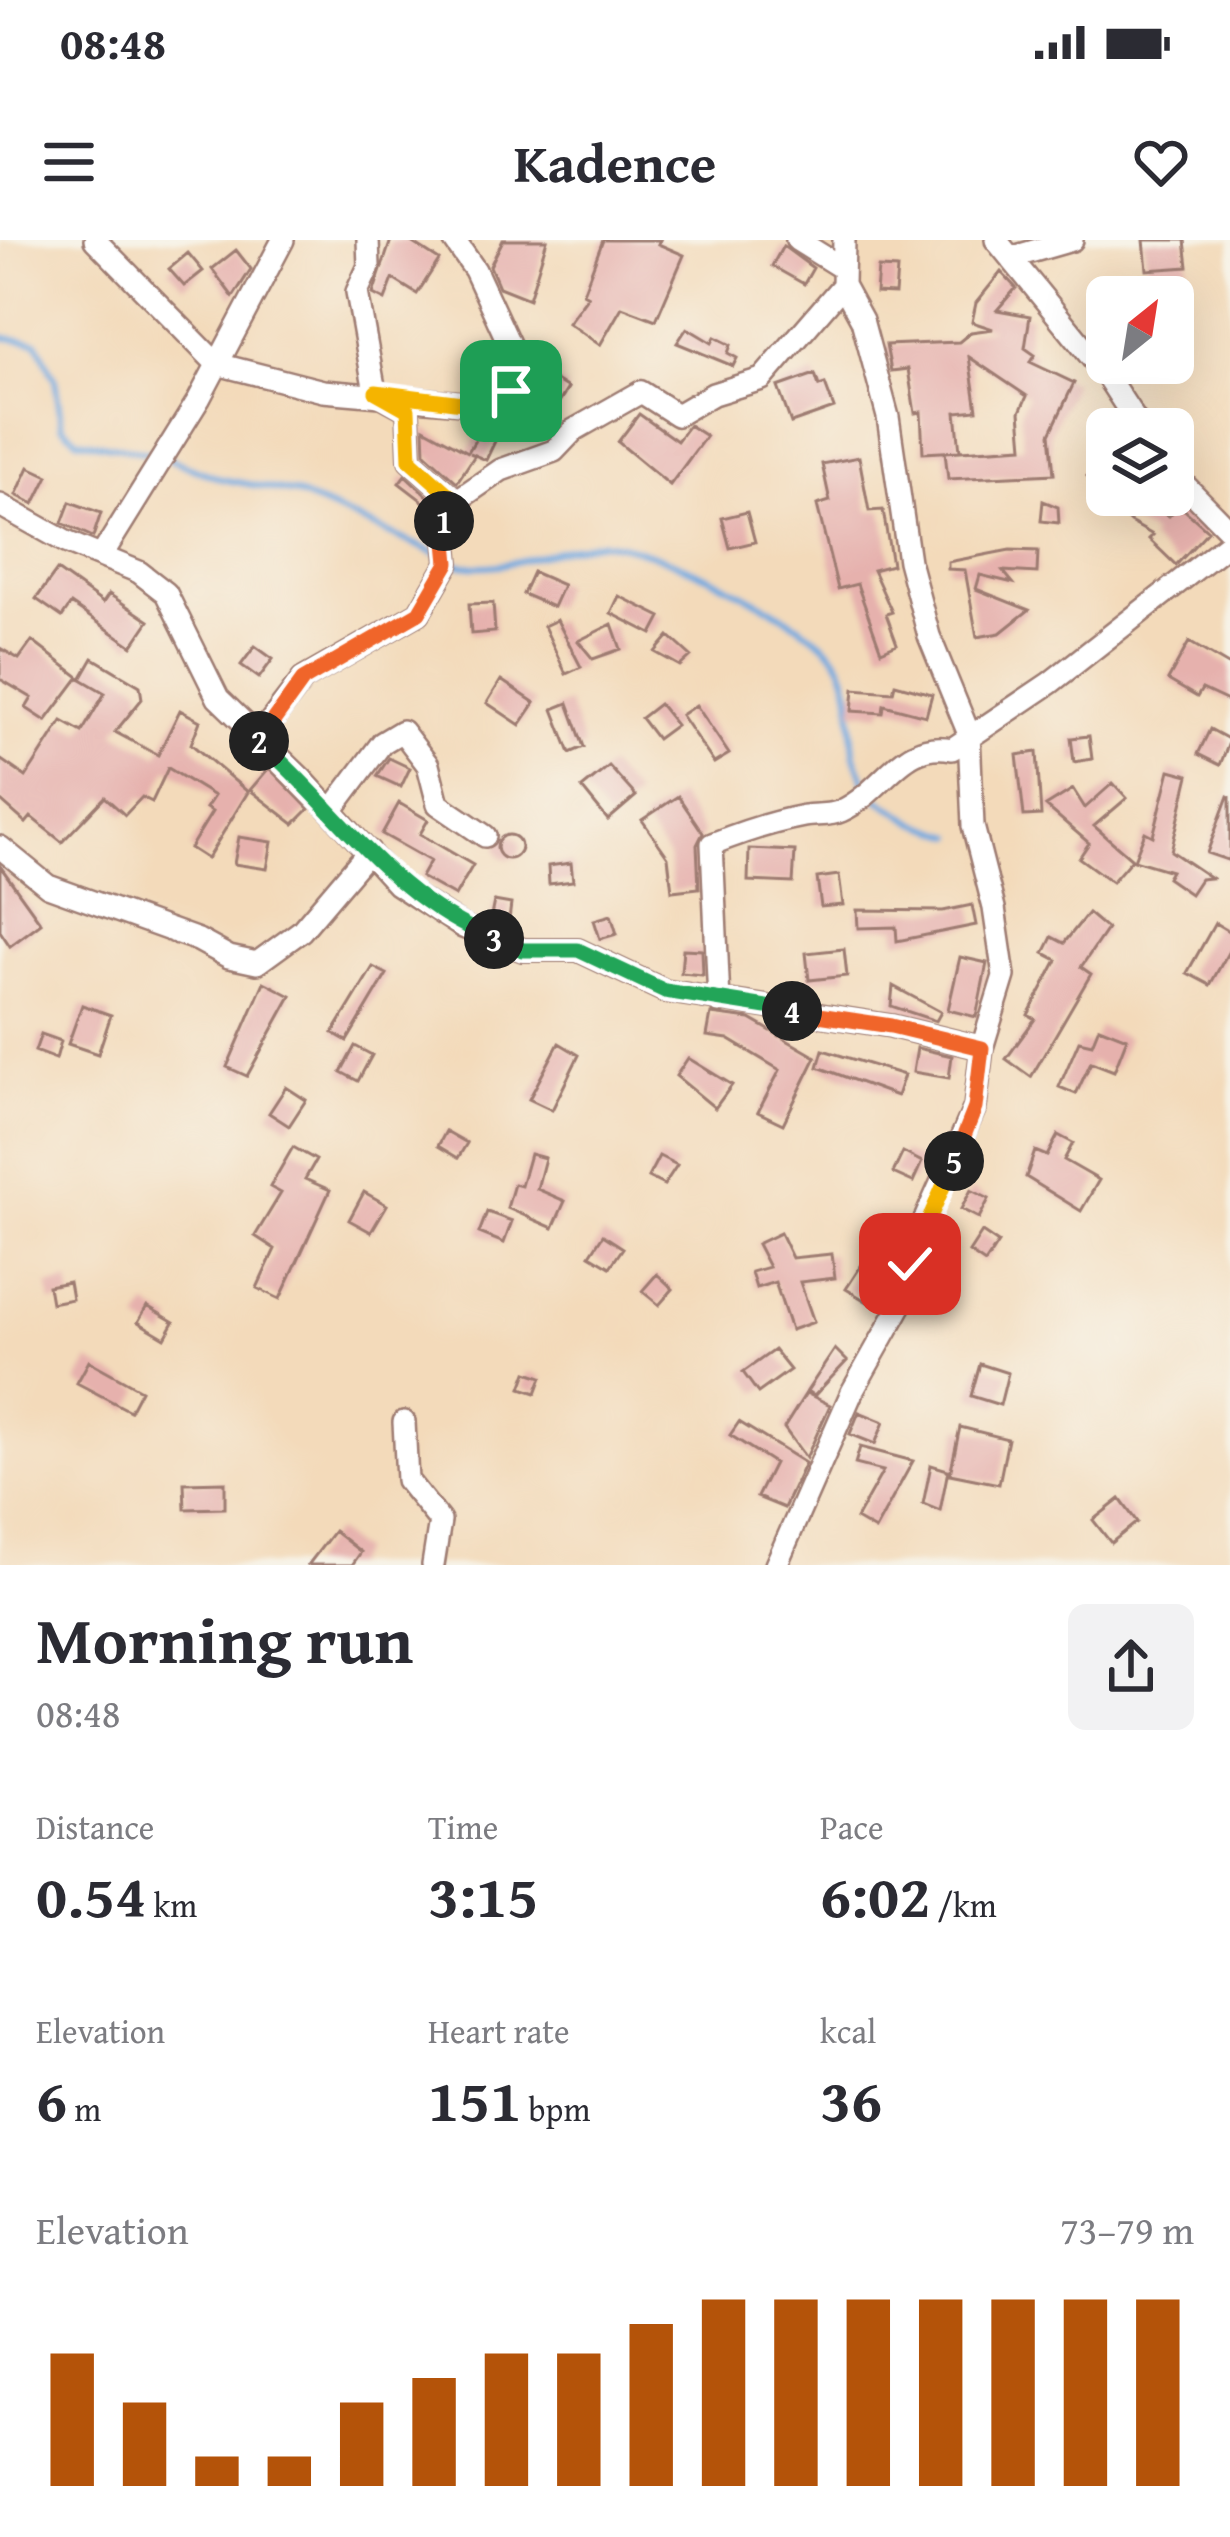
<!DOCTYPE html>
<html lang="en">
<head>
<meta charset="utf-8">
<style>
	:root { --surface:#fff; --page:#f2f2f3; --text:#2b2b33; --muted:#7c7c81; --accent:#b45309 }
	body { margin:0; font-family:"Gentium Book Plus",serif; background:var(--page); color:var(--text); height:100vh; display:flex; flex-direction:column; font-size:45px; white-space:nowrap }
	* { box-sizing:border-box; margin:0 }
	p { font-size:39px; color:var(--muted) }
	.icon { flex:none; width:66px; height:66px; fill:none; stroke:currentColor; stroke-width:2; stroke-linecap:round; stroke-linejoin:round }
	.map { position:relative; height:1325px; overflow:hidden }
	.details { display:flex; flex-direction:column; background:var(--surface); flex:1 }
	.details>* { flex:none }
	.needle { width:78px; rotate:30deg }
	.fabs { position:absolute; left:1086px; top:36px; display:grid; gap:24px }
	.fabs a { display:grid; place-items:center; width:108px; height:108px; border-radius:18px; background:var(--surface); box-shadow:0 12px 48px #0002; font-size:60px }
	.pin { position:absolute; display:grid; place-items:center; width:102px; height:102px; color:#fff; margin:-51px; border-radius:24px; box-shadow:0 6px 18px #0006 }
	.km { position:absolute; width:60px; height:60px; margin:-30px; border-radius:50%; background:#222; color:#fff; font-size:33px; line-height:60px; text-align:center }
	.round { display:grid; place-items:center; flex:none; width:126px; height:126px; border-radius:18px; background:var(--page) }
	.headline { display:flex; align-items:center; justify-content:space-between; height:204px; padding:0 36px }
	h1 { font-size:66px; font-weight:800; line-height:90px }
	.stats { display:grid; grid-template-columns:repeat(3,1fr); gap:18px; height:204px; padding:12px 36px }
	.stats div { display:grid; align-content:center }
	.stats b { font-size:60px; font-weight:800 }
	.stats small { font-size:33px; font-weight:400 }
	.stats p { font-size:33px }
	.chart { height:336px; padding:24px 36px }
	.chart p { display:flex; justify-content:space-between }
	.chart svg { width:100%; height:216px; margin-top:12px; stroke:var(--accent); stroke-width:6 }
	.status { display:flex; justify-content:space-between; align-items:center; height:84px; padding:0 60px; background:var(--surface); direction:ltr }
	.status svg { height:33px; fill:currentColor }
	header { display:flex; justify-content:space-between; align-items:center; height:156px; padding:0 36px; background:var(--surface); font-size:54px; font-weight:800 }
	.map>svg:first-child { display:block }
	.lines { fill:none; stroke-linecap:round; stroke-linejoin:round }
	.stream { stroke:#70a9e0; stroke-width:6 }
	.building { fill:#e6b1ad }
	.minor-casing { stroke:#9e7c72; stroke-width:26 }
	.minor { stroke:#fff; stroke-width:21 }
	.split-1-casing { stroke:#fff; stroke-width:24 }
	.split-2-casing { stroke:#fff; stroke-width:24 }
	.split-3-casing { stroke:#fff; stroke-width:24 }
	.split-4-casing { stroke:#fff; stroke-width:24 }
	.split-5-casing { stroke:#fff; stroke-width:24 }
	.split-6-casing { stroke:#fff; stroke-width:24 }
	.split-1 { stroke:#f5b400; stroke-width:15 }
	.split-2 { stroke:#f0652b; stroke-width:15 }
	.split-3 { stroke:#22a559; stroke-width:15 }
	.split-4 { stroke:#22a559; stroke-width:15 }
	.split-5 { stroke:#f0652b; stroke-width:15 }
	.split-6 { stroke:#f5b400; stroke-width:15 }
</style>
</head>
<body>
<div class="status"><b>08:48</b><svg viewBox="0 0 49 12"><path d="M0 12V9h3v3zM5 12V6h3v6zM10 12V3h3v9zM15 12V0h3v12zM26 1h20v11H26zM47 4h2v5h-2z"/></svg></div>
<header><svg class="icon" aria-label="menu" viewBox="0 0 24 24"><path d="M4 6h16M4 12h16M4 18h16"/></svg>Kadence<svg class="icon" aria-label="heart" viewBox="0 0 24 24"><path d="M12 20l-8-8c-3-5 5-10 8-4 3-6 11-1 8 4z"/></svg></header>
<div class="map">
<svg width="1230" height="1325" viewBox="0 0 1230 1325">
	<rect width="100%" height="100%" fill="#f7f3e8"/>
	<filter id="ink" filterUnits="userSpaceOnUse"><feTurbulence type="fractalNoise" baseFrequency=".00833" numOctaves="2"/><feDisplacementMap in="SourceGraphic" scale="24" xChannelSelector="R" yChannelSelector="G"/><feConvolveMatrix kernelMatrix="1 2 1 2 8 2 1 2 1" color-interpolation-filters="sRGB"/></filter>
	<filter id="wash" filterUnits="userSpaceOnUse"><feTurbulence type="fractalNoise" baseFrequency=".004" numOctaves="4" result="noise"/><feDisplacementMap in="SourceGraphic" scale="48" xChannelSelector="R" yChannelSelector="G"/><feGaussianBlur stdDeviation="2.7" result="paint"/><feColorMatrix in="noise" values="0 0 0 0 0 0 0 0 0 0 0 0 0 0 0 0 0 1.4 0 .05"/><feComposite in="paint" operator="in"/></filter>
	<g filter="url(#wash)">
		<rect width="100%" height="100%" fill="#f3daba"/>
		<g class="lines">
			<path class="stream" d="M0 97 37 102 55 139 62 186 78 200 157 214
				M169 219 221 239 295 253 442 316
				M454 323C501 336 551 307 597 303 644 299 815 381 839 421 855 449 850 481 854 511 856 523 863 533 865 545
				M873 556 916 583 954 596"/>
		</g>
		<g id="blocks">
			<path class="building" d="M391 0H408L439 20 417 54 393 39 385 60 373 54Z
				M503 0H547L529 59 499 47 490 26Z
				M603 0H660L658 4 684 15 656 80 622 67 600 105 568 83 588 56 583 53Z
				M1144 0H1185L1188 27 1147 30Z
				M783 6 813 28 804 44 772 26Z
				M236 10 251 29 233 57 212 29Z
				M188 13 203 31 184 46 169 29Z
				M878 28 897 29 895 54 876 53Z
				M1001 32 1016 48 997 70 1030 76 1025 108 1035 115 1030 122 1074 143 1050 194 1054 234 948 239 945 212 1023 207 1020 172 1027 156 969 117 977 170 956 172 960 211 923 213 921 172 915 173 908 129 891 131 886 105 959 102 971 92 993 89 972 82 976 63Z
				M687 88 712 103 715 97 731 105 728 113 737 118 733 126 677 103Z
				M543 132 568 148 541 191 519 176Z
				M815 134 819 146 825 144 834 168 791 183 778 147Z
				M639 174 677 201 689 185 706 196 670 245 618 202Z
				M424 188 468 212 481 190 497 197 486 220 470 213 475 215 457 242 425 213Z
				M1107 214V255H1133L1169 276 1179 265 1208 291 1176 325 1149 299 1153 295 1130 282 1087 236Z
				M859 217 869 271 883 270 892 325 873 330 892 372 886 374 897 404 881 411 857 344 838 349 817 265 830 261 822 224Z
				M29 227 48 236 34 264 16 255Z
				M405 235 433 261 429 266 399 243Z
				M1043 261 1058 267 1059 283 1041 281Z
				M70 262 101 273 93 297 62 283Z
				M747 272 755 302 730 308 722 278Z
				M1010 310 1038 311 1037 333 1003 331 1013 343 980 335 976 349 1029 370 1000 393 977 397 965 330 948 329V322Z
				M57 330 103 363 109 354 149 381 132 406 71 364 62 377 36 359Z
				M533 332 563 345 553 367 523 354Z
				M619 356 661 377 652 394 611 373Z
				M493 363 495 392 471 394 469 364Z
				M557 380 581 427 566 434 544 386Z
				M612 384 621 409 593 419 578 401Z
				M669 396 691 416 680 426 655 412Z
				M32 401 79 437 46 481 26 468 32 458 0 439V408L19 419Z
				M1189 402 1230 426V462L1202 449 1197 457 1168 440Z
				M255 406 273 419 259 438 241 425Z
				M93 418 140 446 142 459 115 492 158 515 180 470 200 481 191 504 248 552 207 619 190 608 212 572 206 568 214 556 168 528 152 562 142 557 125 575 105 557 62 602 31 577 26 583 0 560V519L26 537 62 481 82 492 105 453 81 439Z
				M501 440 535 463 520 485 487 463Z
				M895 444 932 454 926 476 884 465 883 473 852 471 854 449 893 452Z
				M568 463 584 507 570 513 553 469Z
				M659 464 676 485 657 499 641 478Z
				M696 465 729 514 714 523 681 475Z
				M1210 489 1230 500 1220 525 1198 514Z
				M1089 496 1092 519 1074 522 1071 498Z
				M1037 512 1041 575 1024 576 1017 515Z
				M389 518 410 528 401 547 377 536Z
				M609 526 636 556 608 580 582 548Z
				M269 528 309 569 294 584 250 550Z
				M1170 530 1189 535 1171 611 1211 638 1200 639 1190 654 1167 638 1171 631 1134 620 1145 592 1153 596Z
				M1113 543 1127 558 1094 586 1132 619 1112 642 1079 618 1089 603 1046 566 1073 549 1085 568Z
				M678 556 703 593 697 605 699 648 672 651 668 617 642 580Z
				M1228 556 1230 557V621L1207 613Z
				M399 563 428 580 420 594 473 625 455 656 421 637 430 621 382 594Z
				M497 607a12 12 0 1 1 24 0a12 12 0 1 1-24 0Z
				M239 597 272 602 267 629 234 624Z
				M749 609 795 611 793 643 748 641Z
				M571 623 573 641 549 644 548 626Z
				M0 626 41 683 10 706 0 691Z
				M839 635 843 665 821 667 817 638Z
				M494 661 511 664 508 688 490 681Z
				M972 665 976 685 897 701 896 687 858 688 857 670 943 671Z
				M1088 673 1107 689 1081 727 1091 734 1031 837 1006 819 1035 779 1028 775 1057 720 1044 713 1052 697 1064 703Z
				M611 675 617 694 600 699 594 680Z
				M1215 683 1230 692V709L1210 745 1187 733Z
				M683 709 702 710 703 735 681 733Z
				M844 709 847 736 809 740 806 713Z
				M960 717 987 723 976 777 948 770Z
				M373 727 387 734 347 801 333 793Z
				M264 742 291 756 247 836 227 827Z
				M893 746 941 772 936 781 891 766Z
				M82 765 111 775 98 814 68 804Z
				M711 774 750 779 816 817 783 884 758 872 780 830 728 799 707 796Z
				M1099 787 1127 798 1114 831 1091 822 1076 854 1059 847 1079 801 1092 804Z
				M41 794 61 801 56 819 35 811Z
				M559 803 579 815 552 870 529 859Z
				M355 806 372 815 358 841 341 832Z
				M917 808 952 816 949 838 913 832Z
				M823 810 904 835 897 856 818 827Z
				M688 818 732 845 715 868 676 836Z
				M286 847 306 860 289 886 269 873Z
				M446 891 467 903 458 918 438 906Z
				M1058 895 1073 903 1064 920 1099 940 1081 971 1026 937 1035 911 1047 916Z
				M293 907 316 920 305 939 330 950 280 1059 257 1048 275 1009 255 996 281 953 270 947Z
				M903 912 922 922 913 942 893 933Z
				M530 914 545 918 537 949 565 961 553 988 507 968 514 944 521 946Z
				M659 916 677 925 664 945 648 937Z
				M971 950 989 959 979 978 961 969Z
				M364 952 387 965 371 992 349 980Z
				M487 972 512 981 504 1003 479 993Z
				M982 992 998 1003 985 1023 969 1012Z
				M780 993 792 1018 832 1014 835 1038 800 1042 814 1082 791 1090 775 1042 756 1048 751 1032 769 1027 757 1004Z
				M603 995 623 1008 610 1027 590 1015Z
				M868 1015 895 1027 887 1058 871 1064 846 1049Z
				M657 1034 673 1049 659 1065 642 1051Z
				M69 1042 72 1059 51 1063 48 1046Z
				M147 1066 174 1082 165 1098 138 1082Z
				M835 1109 847 1121 814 1156 807 1151Z
				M774 1110 790 1130 758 1153 743 1132Z
				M89 1121 141 1150 130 1171 77 1143Z
				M980 1124 1008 1133 1000 1165 971 1156Z
				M527 1132 542 1137 536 1153 521 1148Z
				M806 1153 830 1165 806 1218 784 1188Z
				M859 1172 884 1182 875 1204 850 1194Z
				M739 1182 805 1223 784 1268 757 1257 774 1223 730 1195Z
				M960 1187 1008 1199 999 1244 950 1234Z
				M860 1207 913 1221 875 1290 856 1279 883 1231 855 1224Z
				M931 1225 948 1230 940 1271 923 1264Z
				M225 1242V1268L185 1269 184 1243Z
				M1120 1259 1137 1282 1111 1303 1093 1280Z
				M334 1291 361 1312 352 1325H308Z"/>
		</g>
	</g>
	<g filter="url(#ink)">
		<use href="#blocks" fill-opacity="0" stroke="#9e7c72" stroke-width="3"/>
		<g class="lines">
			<defs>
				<path id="minor" d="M95 0 217 124 323 151 462 163 511 151 522 132 475 30 454 0
					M368 0 369 26 357 52 375 152 408 170 410 220 456 261
					M797 0 842 28
					M996 0 1106 135 1141 189
					M1013 17 1072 0
					M1173 233 1230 291
					M0 265 66 302 139 332 166 353 218 458 302 539 397 644 463 687 523 710H578L665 751 891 786 982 808
					M102 315 199 159 283 0
					M257 499 303 439 419 373 448 323 444 276 456 261 501 230 554 211 574 190 641 152 677 175 713 154 762 139 843 45
					M331 571 382 503 402 491 428 525 438 564 485 596
					M0 607 48 646 198 700 229 717 257 723 301 691 369 611
					M719 762 712 604C742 592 772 582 804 576 816 574 830 576 841 571 886 550 901 499 952 509L1050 443 1230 302
					M404 1182 407 1240 440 1281 433 1325
					M776 1325 852 1152 903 1061 918 995 975 867 982 808 1004 736 994 668 973 586 969 494 929 396 909 321 888 177 862 80 843 45 844 0"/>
			</defs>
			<use href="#minor" class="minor-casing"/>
			<use href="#minor" class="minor"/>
		</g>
	</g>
	<g class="lines" filter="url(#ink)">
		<defs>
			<path id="split-1" d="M444 281 456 261 410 220 408 170 376 152 462 163 511 151"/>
			<path id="split-2" d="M259 501 303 440 419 373 448 323 444 281"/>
			<path id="split-3" d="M259 501C341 573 390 658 494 699"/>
			<path id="split-4" d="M494 699 523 710H578L665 751 792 771"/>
			<path id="split-5" d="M792 771 891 786 982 808 975 868 954 921"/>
			<path id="split-6" d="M910 1024 954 921"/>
		</defs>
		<use href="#split-1" class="split-1-casing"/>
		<use href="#split-2" class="split-2-casing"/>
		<use href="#split-3" class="split-3-casing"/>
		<use href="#split-4" class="split-4-casing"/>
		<use href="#split-5" class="split-5-casing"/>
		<use href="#split-6" class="split-6-casing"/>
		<use href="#split-1" class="split-1"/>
		<use href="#split-2" class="split-2"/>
		<use href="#split-3" class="split-3"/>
		<use href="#split-4" class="split-4"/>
		<use href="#split-5" class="split-5"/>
		<use href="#split-6" class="split-6"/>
	</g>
</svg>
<div class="fabs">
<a><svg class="needle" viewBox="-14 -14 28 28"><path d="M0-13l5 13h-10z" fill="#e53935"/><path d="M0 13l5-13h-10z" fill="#7c7c81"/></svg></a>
<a><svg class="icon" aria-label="layers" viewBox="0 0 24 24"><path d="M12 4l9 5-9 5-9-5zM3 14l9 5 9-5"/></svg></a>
</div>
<div class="pin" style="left:511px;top:151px;background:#1e9e55"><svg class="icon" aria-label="arrive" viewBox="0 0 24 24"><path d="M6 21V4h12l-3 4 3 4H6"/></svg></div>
<div class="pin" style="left:910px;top:1024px;background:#d93025"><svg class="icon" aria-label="check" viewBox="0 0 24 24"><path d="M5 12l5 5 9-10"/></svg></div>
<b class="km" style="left:444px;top:281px">1</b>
<b class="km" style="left:259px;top:501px">2</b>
<b class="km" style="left:494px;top:699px">3</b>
<b class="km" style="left:792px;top:771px">4</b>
<b class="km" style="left:954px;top:921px">5</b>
</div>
<section class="details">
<div class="headline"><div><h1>Morning run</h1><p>08:48</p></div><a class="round"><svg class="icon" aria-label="share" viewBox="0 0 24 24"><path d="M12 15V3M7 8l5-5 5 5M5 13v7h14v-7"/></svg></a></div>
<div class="stats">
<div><p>Distance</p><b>0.54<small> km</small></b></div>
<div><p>Time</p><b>3:15</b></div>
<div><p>Pace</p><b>6:02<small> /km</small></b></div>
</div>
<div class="stats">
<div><p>Elevation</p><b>6<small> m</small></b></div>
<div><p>Heart rate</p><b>151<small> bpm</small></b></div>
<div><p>kcal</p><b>36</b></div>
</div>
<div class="chart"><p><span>Elevation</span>73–79 m</p>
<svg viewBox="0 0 160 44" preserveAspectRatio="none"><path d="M5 44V17M15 44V27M25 44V38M35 44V38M45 44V27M55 44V22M65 44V17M75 44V17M85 44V11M95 44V6M105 44V6M115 44V6M125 44V6M135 44V6M145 44V6M155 44V6"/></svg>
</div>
</section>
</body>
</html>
